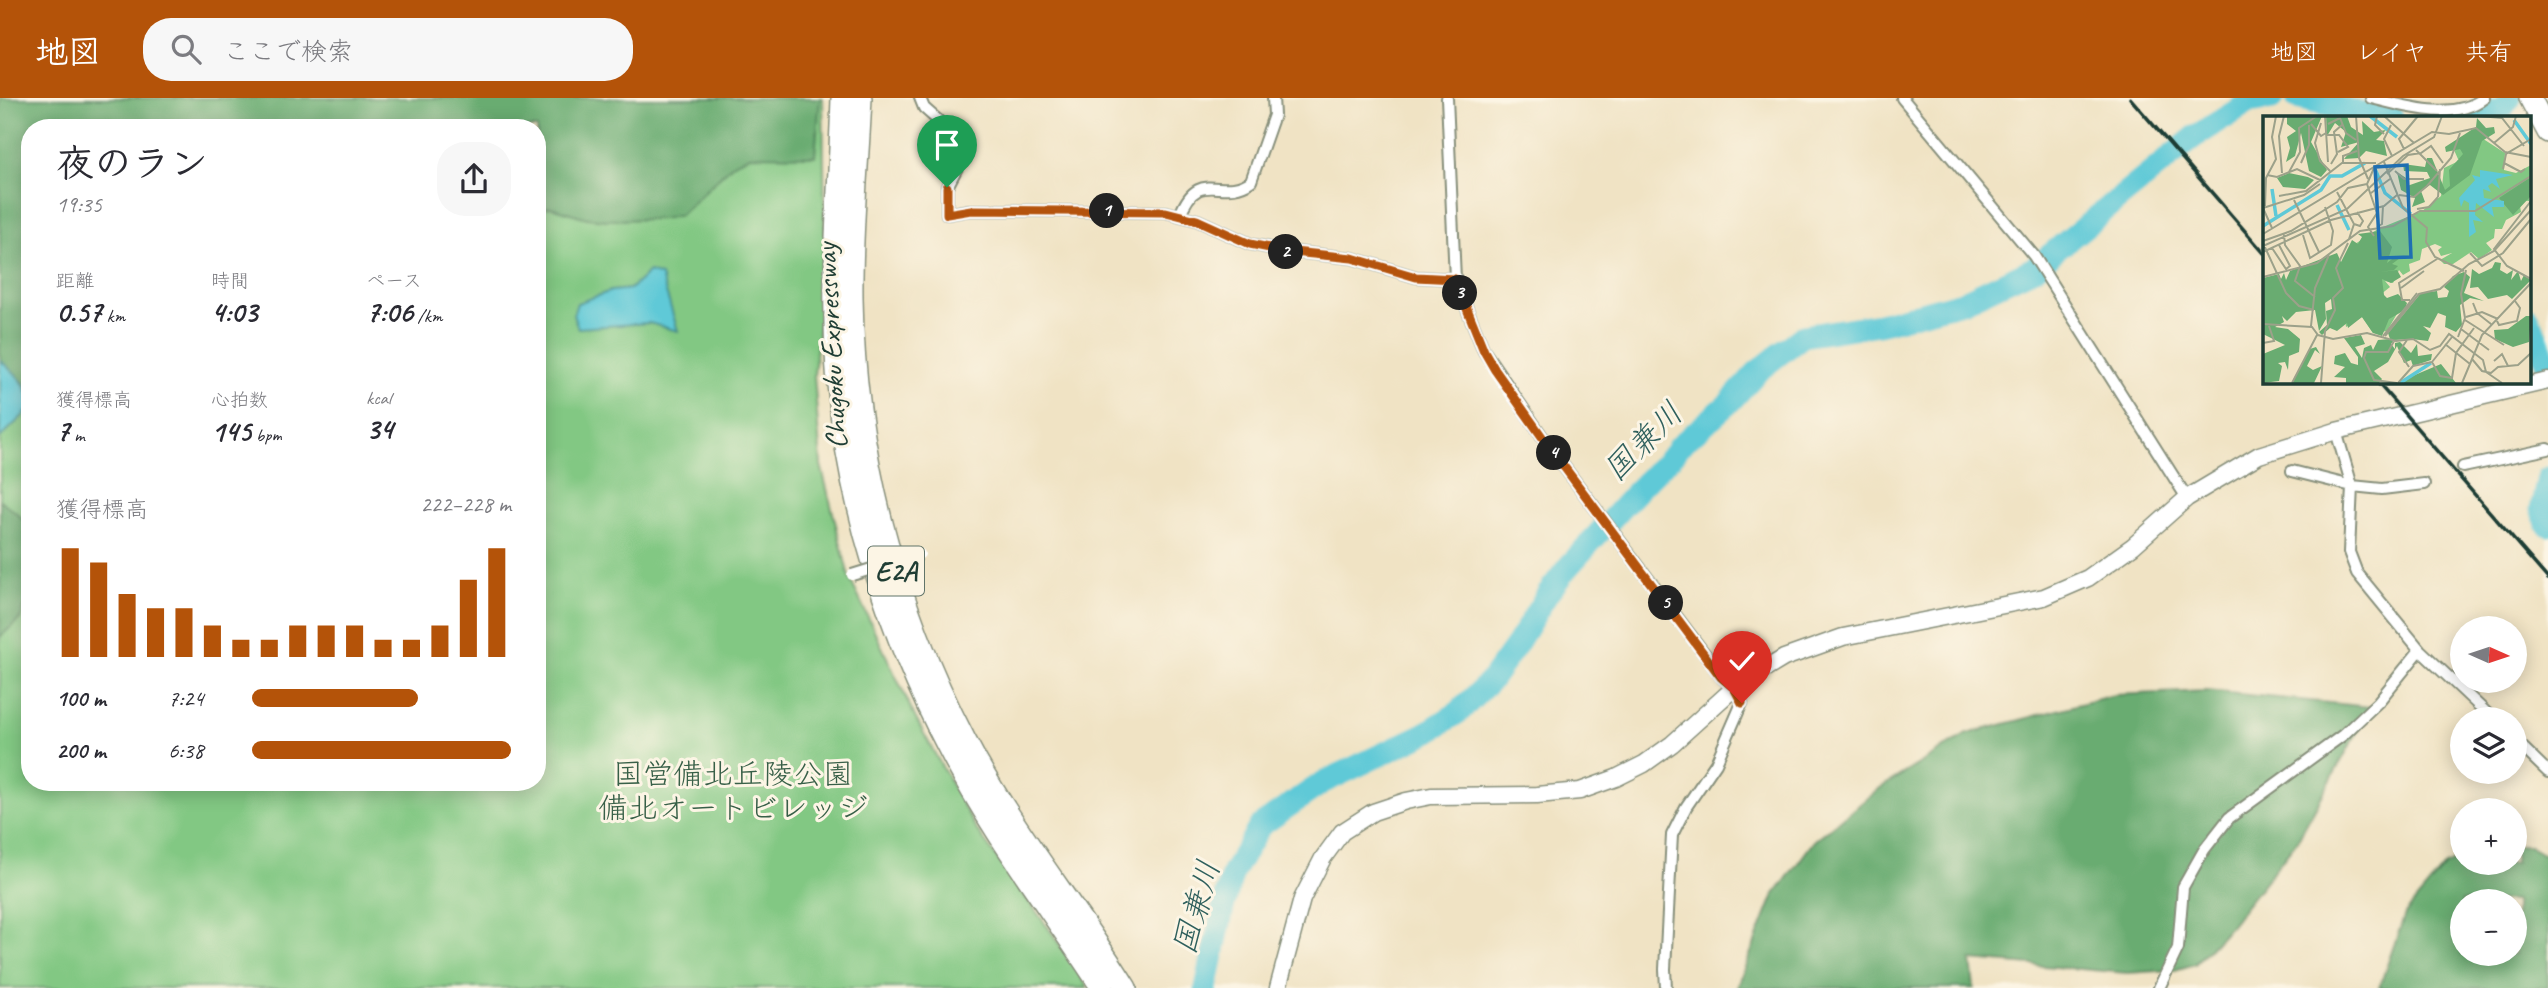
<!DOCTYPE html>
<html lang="ja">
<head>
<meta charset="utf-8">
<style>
	:root { --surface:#fff; --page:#f7f7f7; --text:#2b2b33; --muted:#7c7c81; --accent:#b45309 }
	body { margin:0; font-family:Caveat,"Klee One",sans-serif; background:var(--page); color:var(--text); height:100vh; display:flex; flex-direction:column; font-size:26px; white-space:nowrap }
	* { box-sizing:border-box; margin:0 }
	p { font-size:23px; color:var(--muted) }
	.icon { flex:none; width:38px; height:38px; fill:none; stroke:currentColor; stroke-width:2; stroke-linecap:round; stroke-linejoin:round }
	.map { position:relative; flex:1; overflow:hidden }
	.side { position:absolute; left:21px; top:21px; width:525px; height:672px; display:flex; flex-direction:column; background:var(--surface); border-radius:28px; box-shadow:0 4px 18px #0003 }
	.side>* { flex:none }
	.needle { width:46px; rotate:93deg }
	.tools { position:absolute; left:2450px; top:518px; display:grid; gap:14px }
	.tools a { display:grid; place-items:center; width:77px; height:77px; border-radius:50%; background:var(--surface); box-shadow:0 4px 18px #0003; font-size:35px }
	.pin { position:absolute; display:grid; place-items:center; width:60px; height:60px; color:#fff; margin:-72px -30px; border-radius:50% 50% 50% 0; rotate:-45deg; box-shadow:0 0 7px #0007 }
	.pin .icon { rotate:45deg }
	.km { position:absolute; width:35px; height:35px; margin:-18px; border-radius:50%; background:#222; color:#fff; font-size:19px; line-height:35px; text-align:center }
	.round { display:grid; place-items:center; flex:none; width:74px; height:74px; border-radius:28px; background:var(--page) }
	.overview { display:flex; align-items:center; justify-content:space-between; height:119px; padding:0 35px }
	h1 { font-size:38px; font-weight:600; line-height:52px }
	.metrics { display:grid; grid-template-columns:repeat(3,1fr); gap:10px; height:119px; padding:7px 35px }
	.metrics div { display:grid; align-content:center }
	.metrics b { font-size:30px; font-weight:600 }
	.metrics small { font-size:19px; font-weight:400 }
	.metrics p { font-size:19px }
	.chart { height:196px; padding:14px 35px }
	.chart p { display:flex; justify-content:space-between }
	.chart svg { width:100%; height:126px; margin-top:7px; stroke:var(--accent); stroke-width:6 }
	ul { padding:0 35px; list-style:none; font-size:23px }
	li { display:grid; grid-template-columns:112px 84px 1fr; align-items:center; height:52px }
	li i { height:18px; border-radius:9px; background:var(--accent) }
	header { display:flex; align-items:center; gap:42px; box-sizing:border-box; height:98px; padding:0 35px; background:var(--accent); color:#fff }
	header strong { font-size:33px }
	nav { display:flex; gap:38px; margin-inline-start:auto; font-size:24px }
	.search { width:490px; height:63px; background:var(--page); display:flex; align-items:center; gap:18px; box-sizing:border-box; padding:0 24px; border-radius:28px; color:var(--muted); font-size:26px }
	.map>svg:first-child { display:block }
	.green { fill:#82c883; stroke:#50825c; stroke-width:2; fill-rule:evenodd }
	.forest { fill:#69ac71; stroke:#447452; stroke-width:2; fill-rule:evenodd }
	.water { fill:#5ec9d7; stroke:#3e8386; stroke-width:2 }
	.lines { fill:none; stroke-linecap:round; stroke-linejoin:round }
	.river { stroke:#5ec9d7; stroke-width:23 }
	.street-casing { stroke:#88907c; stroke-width:14 }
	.secondary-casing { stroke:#88907c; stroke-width:19 }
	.highway-casing { stroke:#88907c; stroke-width:24 }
	.street { stroke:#fff; stroke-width:10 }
	.secondary { stroke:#fff; stroke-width:16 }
	.highway { stroke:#fff; stroke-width:21 }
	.rail { stroke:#1f3d34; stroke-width:3.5 }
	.street-bridge-casing { stroke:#88907c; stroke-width:14; stroke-linecap:butt }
	.street-bridge { stroke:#fff; stroke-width:10 }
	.route-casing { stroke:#fff; stroke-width:14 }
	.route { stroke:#b45309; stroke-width:9 }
	.labels { text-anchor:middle; stroke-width:6; stroke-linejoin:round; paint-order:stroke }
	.shield { fill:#fcf5e5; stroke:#617469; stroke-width:2 }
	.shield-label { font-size:28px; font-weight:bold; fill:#1f3d34 }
	.street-label { font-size:30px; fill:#1f3d34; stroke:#fcf5e5 }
	.park-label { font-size:30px; fill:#386048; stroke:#fcf5e5 }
	.water-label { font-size:32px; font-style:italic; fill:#2f605d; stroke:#fcf5e5 }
	.inset-river { fill:none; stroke:#5ec9d7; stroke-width:3.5 }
	.inset-road { fill:none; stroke:#9ca18a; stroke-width:2 }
	.view { fill:#1f6fb2; fill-opacity:0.15; stroke:#1f6fb2; stroke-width:3.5 }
	.inset-edge { fill:none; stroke:#1f3d34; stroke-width:3.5 }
</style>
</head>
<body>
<header>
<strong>地図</strong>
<div class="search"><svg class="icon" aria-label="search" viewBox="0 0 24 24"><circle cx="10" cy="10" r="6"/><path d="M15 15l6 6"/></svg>ここで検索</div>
<nav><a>地図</a><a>レイヤ</a><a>共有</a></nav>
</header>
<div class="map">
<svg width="2548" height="890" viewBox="0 0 2548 890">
	<rect width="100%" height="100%" fill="#fcf5e5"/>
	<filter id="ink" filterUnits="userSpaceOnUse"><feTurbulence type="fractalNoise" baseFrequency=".0143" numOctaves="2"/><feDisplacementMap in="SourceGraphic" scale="14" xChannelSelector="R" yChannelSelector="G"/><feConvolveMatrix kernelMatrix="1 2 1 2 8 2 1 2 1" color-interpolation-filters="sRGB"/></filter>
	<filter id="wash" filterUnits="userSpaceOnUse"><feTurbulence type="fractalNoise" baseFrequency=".00686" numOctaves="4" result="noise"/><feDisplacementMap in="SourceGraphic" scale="28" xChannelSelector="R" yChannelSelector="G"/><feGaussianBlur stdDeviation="1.57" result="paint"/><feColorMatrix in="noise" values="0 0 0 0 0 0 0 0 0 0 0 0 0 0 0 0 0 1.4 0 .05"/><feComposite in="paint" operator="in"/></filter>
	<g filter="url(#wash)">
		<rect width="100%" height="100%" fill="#f0e3c4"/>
		<path class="green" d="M0 0H823L825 137 822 201 814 277 821 367 849 479 916 621 976 731 1052 835 1088 890H0ZM30 30H537V684H30Z"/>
		<path class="forest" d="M0 0H820L815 58 752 57 735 64 680 117 663 121 607 122 587 120 551 109 537 111V30H30V295L26 287 0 262Z
			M0 402 19 417 30 431V496L20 521 0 539Z
			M2207 593 2371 609 2297 743 2228 830 2195 866 2175 872 2127 875 1971 862 1974 890H1737L1773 799 1814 743 1880 690 1967 636 2114 597Z
			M2515 748H2529L2548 759V890H2379L2405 816 2446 767 2462 759V765H2515ZM2515 803V856H2462V803Z"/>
		<path class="water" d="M649 174 661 178 678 233 649 225 578 230 573 217 577 205 611 193 630 191Z
			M0 262C18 278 30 286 30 311L0 340Z"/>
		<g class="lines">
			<path class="river" d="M2297 0 2349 13 2392 19
				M2470 19 2503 9 2510 0
				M2529 220 2548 270
				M2548 380 2541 411 2548 427
				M1206 890 1224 805 1233 774 1260 728 1322 685 1426 635 1459 614 1492 581 1517 546 1548 495 1568 469 1644 385 1675 355 1678 349 1728 306 1757 274 1803 238 1879 226 1962 204 2034 170 2196 38 2250 4 2273 0"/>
		</g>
	</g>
	<g filter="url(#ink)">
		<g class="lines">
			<defs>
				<path id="street" d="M920 0 924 10 949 32 954 41 958 68 947 89V116L970 112 1166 114 1197 122 1250 146 1285 153 1352 160 1416 179 1455 181
					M1447 0 1455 181 1484 253 1550 350 1722 579 1734 590 1742 605 1716 665 1686 709 1672 737 1665 871 1666 890
					M1902 0 2034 158 2187 400
					M2371 0C2405 8 2452 24 2484 0
					M1180 117C1199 68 1221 104 1251 83L1274 17 1273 0
					M2336 333 2352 388 2349 454 2357 475 2420 552 2493 621
					M2463 369 2548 351
					M2292 373 2352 388 2382 391 2424 386
					M2515 642 2548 674
					M2159 890 2178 850 2183 789 2204 752 2229 720 2343 637 2378 604 2420 552"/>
				<path id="secondary" d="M1278 890 1302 801 1323 760 1342 734 1373 714 1406 703 1431 698 1537 697 1580 693 1616 680 1644 666 1672 646 1734 590 1784 560 1843 539 2044 499 2088 480 2133 448 2187 400 2259 357 2336 333 2548 283"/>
				<path id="highway" d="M842 0C839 98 830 188 838 286 849 411 890 538 948 649 991 734 1050 810 1102 890
					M861 0C858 67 851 134 852 200 854 353 894 506 965 642 1010 729 1074 806 1126 890
					M2530 0 2548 34"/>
			</defs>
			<use href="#street" class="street-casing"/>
			<use href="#secondary" class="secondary-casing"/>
			<use href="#highway" class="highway-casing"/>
			<use href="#street" class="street"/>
			<use href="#secondary" class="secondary"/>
			<use href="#highway" class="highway"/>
			<path class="rail" d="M2130 0 2264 155
				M2377 284 2548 481"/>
			<defs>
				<path id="street-bridge" d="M852 477 920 456"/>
			</defs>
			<use href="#street-bridge" class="street-bridge-casing"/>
			<use href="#street-bridge" class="street-bridge"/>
		</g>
	</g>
	<g class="lines" filter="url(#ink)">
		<defs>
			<path id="route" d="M947 89V116L971 112 1166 114 1197 122 1250 146 1284 153 1352 160 1416 179 1455 181 1484 253 1495 272 1550 350 1664 503 1721 579 1734 590 1742 605"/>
		</defs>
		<use href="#route" class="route-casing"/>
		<use href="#route" class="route"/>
	</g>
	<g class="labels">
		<rect class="shield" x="868" y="448.5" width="56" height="49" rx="5"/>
		<g class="shield-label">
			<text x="896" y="483">E2A</text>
		</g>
		<g class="street-label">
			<text transform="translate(831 248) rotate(-93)" y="10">Chugoku Expressway</text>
		</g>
		<g class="park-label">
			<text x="733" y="686">国営備北丘陵公園<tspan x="733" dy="34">備北オートビレッジ</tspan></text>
		</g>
		<g class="water-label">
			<text transform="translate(1643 343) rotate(-45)" y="11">国兼川</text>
			<text transform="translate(1196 809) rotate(-74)" y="11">国兼川</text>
		</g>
	</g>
	<g transform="translate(2263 18)">
		<rect width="268" height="268" fill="#f0e3c4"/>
		<path d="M211 17 242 37 241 54 253 57 268 49 266 85 256 84 258 96 243 104 239 113H232L231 122 223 127 229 134 216 143 208 136 190 148H181L177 144 189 137 178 140 175 134 179 131 172 128 159 133 157 144 146 148 147 155 140 159 136 154 130 167 122 165 127 171 117 179 135 196 124 215 110 217 99 201 83 211 79 174 93 178 96 174 87 165 81 145 89 130 115 113 159 95 178 80 181 52 200 43H195L191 34Z" fill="#82c883"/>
		<path d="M24 0H59L48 26 64 54 58 61 46 55 38 17 32 40 23 46 27 32 24 21 33 15 24 8ZM63 0H84L88 11 100 19 99 5 111 16 123 14 113 24 121 25 124 40 103 35 96 42 81 43 96 26 78 31 83 16 72 7 64 20ZM214 2 223 12 231 11 232 17 219 25 207 59 180 79 167 69 158 75 162 86 149 91 152 82 138 74 134 56 143 62 144 70 167 62 164 56 141 55 140 48 162 51 164 42H169L182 74 187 70 186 54 200 38 197 33 183 36 182 31 213 11ZM26 57 45 61 51 64 42 73 20 71 14 62ZM268 61 267 81 250 99 236 82ZM117 115 129 131 124 147 133 140 137 142 129 148 135 150 131 154 117 156 134 154 138 161 128 167 119 163 121 179 124 182 135 178 144 187 142 194 126 203 119 220 110 217 99 201 85 212 84 207 74 215 67 212 59 219 56 216 64 209 63 195 69 193 68 183 62 187 63 203 56 215 52 194 33 196 24 205 19 200 21 206 12 211 25 213 37 223 36 236 26 240 25 254 22 246 15 247 19 250 16 265 0 267V238L22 229 0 218V162L16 158 18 163 21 157 23 164 27 155 74 137 78 146 89 124 95 128 99 121 95 118ZM232 146 238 147 237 154 244 158 250 154 248 164 255 155 258 165 261 159 268 164 249 183 244 179 225 183 215 171 207 172 209 153 216 158 229 152ZM201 156 207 161 201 177 221 185 207 182 197 189 199 209 193 216 182 211 183 200 175 197 167 212 160 210 168 217 165 225 149 223 131 224 128 228 132 233V227L137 226 148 237 154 228 155 240 169 238 168 244 150 250 148 244 141 247 134 230 125 246 111 255 119 263 116 267H83V262L71 261 82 251 71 248 72 240 82 237 88 247 95 249V241L81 222 98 219 102 228 92 231 99 242 101 232 108 229 110 234 115 224 127 223 125 217 158 177 174 175 175 182 184 181 186 175 181 171 190 160ZM263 200H268L266 226 250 231 232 223 231 214 245 213ZM53 231 57 238 52 234 44 250 50 254 59 250 51 267H29L47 233ZM178 248 193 267H140L147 261Z" fill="#69ac71"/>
		<path d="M217 54 250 59 233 63 237 73 229 67 225 70 228 76 220 73 221 82 241 85V91H229L231 101 213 87 212 99 220 106 210 104 213 116 206 121V87L201 84 198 91 196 82 212 64 209 59 217 61Z" fill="#5ec9d7"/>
		<path class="inset-river" d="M107 0 134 21M251 4 268 28M112 53 122 77 148 98M9 73 13 100M74 89 86 114M0 110 58 74 67 60H79L102 47M137 267 168 247"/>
		<path class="inset-road" d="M62 0 65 46M93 0 96 42 105 63M114 0 112 9 121 18M121 0 151 27M216 0 239 2 261 30M58 7 52 27 57 45 67 55M48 8 58 20 63 17M65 8 77 2 83 17 93 24M128 9 121 23 129 40M63 19H76L85 31 75 36M231 27 250 11 253 0M141 33 136 23 155 0M153 34 174 55M121 46 140 92 164 112 163 126 172 141 201 155M38 47 46 29V9M80 47V40L94 35M241 47 258 56 262 53M68 48 74 38 71 16 80 8M240 53 243 38 268 23M132 55 141 63H161M26 56 37 36 36 12 54 0M19 57 16 20 21 0M124 58 145 39 158 37 168 30 180 47M4 59 14 61 34 53 57 64M74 76 91 108 86 123M108 77 127 63M136 79 151 81 164 70 188 42 197 17M16 80 43 75 79 47H113M175 81 177 53M31 84 56 136M268 85 231 133 244 150 268 163M2 90 3 62 13 43 9 21 13 0M0 92 41 79 57 68M0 92 9 112M154 93 166 91 175 81M91 108 97 110 100 105 94 96M114 111 119 108 120 90M0 118 169 16 186 18 213 12 242 36 268 41M21 118 22 129 37 150 32 165 52 181M40 119 47 142 68 129 70 115 62 91M111 120 105 111 114 97 104 68 111 52M0 125 28 115 74 86 85 72 104 68M0 127 23 177 36 190 51 194M0 130 84 93 140 40 171 21 179 0M9 132 23 153 27 150 16 129M0 136 68 104 121 90 134 79M207 137 219 150 240 137 268 103M0 161 54 147 97 115 130 110 157 95H212L268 60M138 172 161 155M147 184H139L136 167 174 143M210 187 214 197 228 208M203 201 219 196 235 203M202 204 241 229M234 205 236 209 254 205 257 192 252 185M0 208 49 211 55 219 70 223 104 217 133 225 150 223 167 234 177 230 186 218 220 244 223 256 239 267M48 210 52 172 66 139M198 213 226 234M120 220 154 177M122 220 156 178 177 173 206 148 231 135 268 94M195 221 202 202 198 178 203 154M144 224 136 236 146 251M131 225 125 236H103L101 242 111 264 134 267M0 227 11 225 6 210M182 228 207 248M209 243 219 255 228 257 235 251 255 249 268 237M231 245 239 238 245 250M169 246 177 260 189 262 193 237 211 212M169 246 189 221M29 267 54 219M58 267 62 215 72 194 70 182 80 172 73 152 85 127M135 267 150 250 169 246M199 267 219 219 268 167"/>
		<path class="view" d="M144 49 148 141 117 142 112 51Z"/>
		<rect width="268" height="268" class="inset-edge"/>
	</g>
</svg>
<div class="tools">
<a><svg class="needle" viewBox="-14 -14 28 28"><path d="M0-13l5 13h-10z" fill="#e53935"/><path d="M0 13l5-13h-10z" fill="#7c7c81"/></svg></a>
<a><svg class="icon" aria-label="layers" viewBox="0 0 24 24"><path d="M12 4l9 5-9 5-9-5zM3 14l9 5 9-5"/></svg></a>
<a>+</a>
<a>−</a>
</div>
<div class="pin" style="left:947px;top:89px;background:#1e9e55"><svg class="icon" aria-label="arrive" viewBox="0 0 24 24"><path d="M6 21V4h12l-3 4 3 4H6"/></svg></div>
<div class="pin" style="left:1742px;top:605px;background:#d93025"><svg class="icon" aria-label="check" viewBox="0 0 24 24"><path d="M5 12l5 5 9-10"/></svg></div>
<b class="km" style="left:1107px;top:113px">1</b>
<b class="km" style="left:1286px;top:154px">2</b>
<b class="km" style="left:1460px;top:195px">3</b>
<b class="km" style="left:1554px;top:355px">4</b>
<b class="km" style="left:1666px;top:505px">5</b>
<section class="side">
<div class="overview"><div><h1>夜のラン</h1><p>19:35</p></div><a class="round"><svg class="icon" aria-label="share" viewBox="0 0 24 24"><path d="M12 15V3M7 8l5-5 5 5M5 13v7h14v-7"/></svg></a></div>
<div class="metrics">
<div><p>距離</p><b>0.57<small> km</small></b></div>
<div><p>時間</p><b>4:03</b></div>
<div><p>ペース</p><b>7:06<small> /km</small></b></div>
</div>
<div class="metrics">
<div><p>獲得標高</p><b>7<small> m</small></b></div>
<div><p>心拍数</p><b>145<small> bpm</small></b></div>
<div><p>kcal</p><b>34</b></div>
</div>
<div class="chart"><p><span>獲得標高</span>222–228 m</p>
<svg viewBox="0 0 160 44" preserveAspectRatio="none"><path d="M5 44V6M15 44V11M25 44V22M35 44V27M45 44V27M55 44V33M65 44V38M75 44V38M85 44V33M95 44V33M105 44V33M115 44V38M125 44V38M135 44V33M145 44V17M155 44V6"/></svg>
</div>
<ul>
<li><b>100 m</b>7:24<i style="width:64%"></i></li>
<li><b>200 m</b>6:38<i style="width:100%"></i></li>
</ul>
</section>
</div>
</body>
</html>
